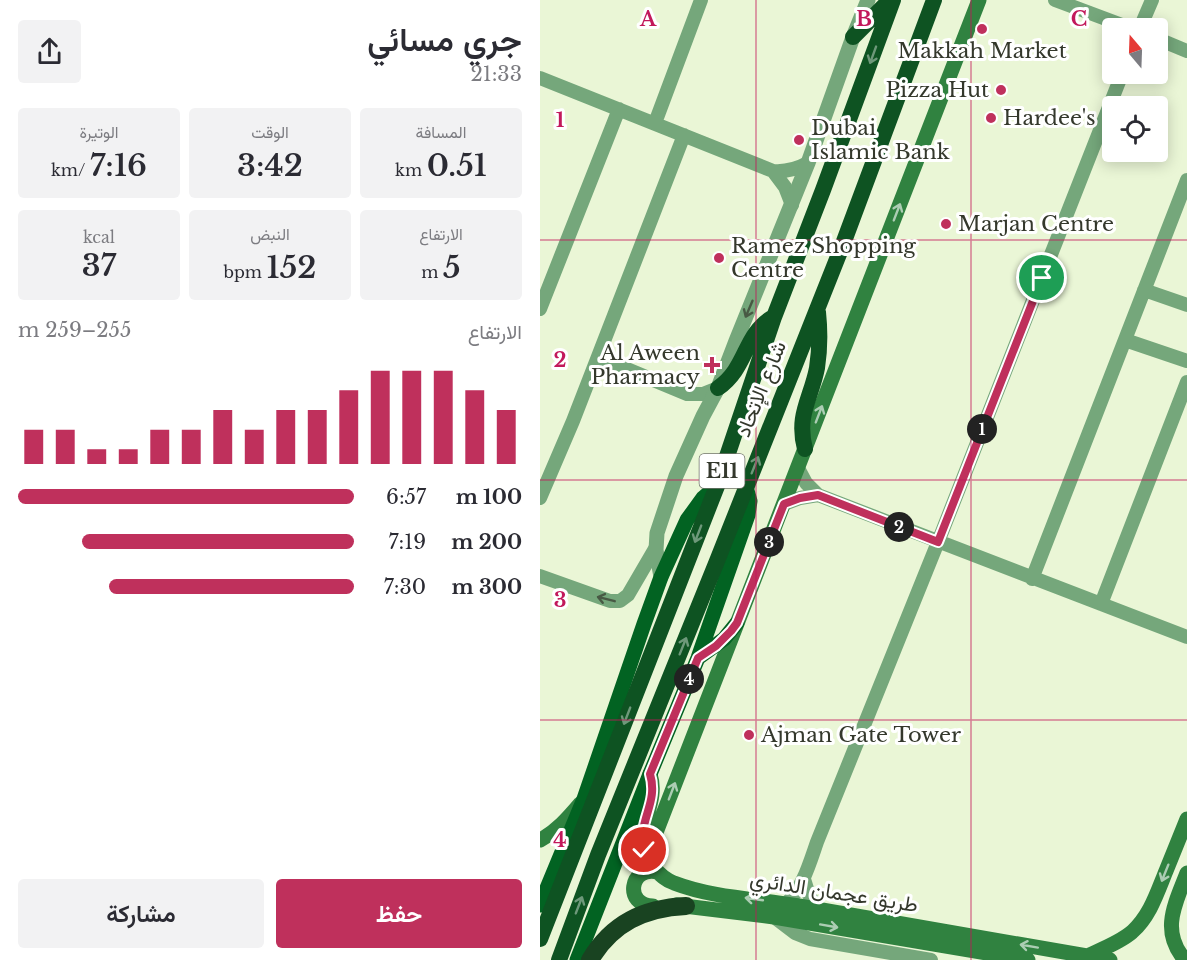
<!DOCTYPE html>
<html lang="ar">
<head>
<meta charset="utf-8">
<style>
	:root { --surface:#fff; --page:#f2f2f3; --text:#2b2b33; --muted:#7c7c81; --accent:#bf305c }
	body { margin:0; font-family:"Libre Baskerville",Vazirmatn,serif; background:var(--page); color:var(--text); direction:rtl; height:100vh; display:flex; flex-direction:column; font-size:22px; white-space:nowrap }
	* { box-sizing:border-box; margin:0 }
	p { font-size:20px; color:var(--muted) }
	.icon { flex:none; width:33px; height:33px; fill:none; stroke:currentColor; stroke-width:2; stroke-linecap:round; stroke-linejoin:round }
	.map { position:relative; flex:1; overflow:hidden; direction:ltr }
	.panel { display:flex; flex-direction:column; background:var(--surface); width:540px }
	.panel>* { flex:none }
	.needle { width:39px; rotate:341deg }
	.tools { position:absolute; left:562px; top:18px; display:grid; gap:12px }
	.tools a { display:grid; place-items:center; width:66px; height:66px; border-radius:6px; background:var(--surface); box-shadow:0 3px 15px #0003; font-size:30px }
	.pin { position:absolute; display:grid; place-items:center; width:51px; height:51px; color:#fff; margin:-26px; border:3px solid #fff; border-radius:50%; box-shadow:0 2px 6px #0007 }
	.km { position:absolute; width:30px; height:30px; margin:-15px; border-radius:50%; background:#222; color:#fff; font-size:16px; line-height:30px; text-align:center }
	.round { display:grid; place-items:center; flex:none; width:63px; height:63px; border-radius:6px; background:var(--page) }
	.head { display:flex; align-items:center; justify-content:space-between; height:102px; padding:0 18px }
	h1 { font-size:33px; font-weight:600; line-height:45px }
	.metrics { display:grid; grid-template-columns:repeat(3,1fr); gap:9px; height:102px; padding:6px 18px }
	.metrics div { display:grid; align-content:center; border-radius:6px; background:var(--page); text-align:center }
	.metrics b { font-size:30px; font-weight:600 }
	.metrics small { font-size:16px; font-weight:400 }
	.metrics p { font-size:16px }
	.chart { height:168px; padding:12px 18px }
	.chart p { display:flex; justify-content:space-between }
	.chart svg { width:100%; height:108px; margin-top:6px; stroke:var(--accent); stroke-width:6 }
	.cta { display:flex; gap:12px; margin-top:auto; padding:12px 18px }
	.cta a { flex:1; height:69px; border-radius:6px; background:var(--accent); color:#fff; font-size:24px; font-weight:600; line-height:69px; text-align:center }
	.cta a+a { background:var(--page); color:var(--text) }
	ul { padding:0 18px; list-style:none; font-size:20px }
	li { display:grid; grid-template-columns:96px 72px 1fr; align-items:center; height:45px }
	li i { height:15px; border-radius:8px; background:var(--accent) }
	main { display:flex; flex:1; min-height:0 }
	.map>svg:first-child { display:block }
	.lines { fill:none; stroke-linecap:round; stroke-linejoin:round }
	.minor { stroke:#75a77b; stroke-width:14 }
	.tertiary { stroke:#75a77b; stroke-width:15 }
	.secondary { stroke:#308240; stroke-width:15 }
	.primary { stroke:#026322; stroke-width:15 }
	.trunk { stroke:#0e5322; stroke-width:16 }
	.motorway { stroke:#194321; stroke-width:18 }
	.oneway { stroke:#6e987a }
	.oneway2 { stroke:#accdb3 }
	.oneway3 { stroke:#485944 }
	.route-casing { stroke:#fff; stroke-width:12 }
	.route { stroke:#bf305c; stroke-width:8 }
	.grid { fill:none; stroke:#c2185b; stroke-width:1.5; stroke-opacity:0.55 }
	.poi-dot { fill:#bf305c; stroke:#fff; stroke-width:2 }
	.labels { text-anchor:middle; stroke-width:6; stroke-linejoin:round; paint-order:stroke }
	.shield { fill:#fff; stroke:#71746b; stroke-width:1.5 }
	.shield-label { font-size:20px; font-weight:bold; fill:#34382c }
	.poi-label { font-size:21px; fill:#34382c; stroke:#fff; text-anchor:start }
	.street-label { font-size:21px; fill:#34382c; stroke:#fff }
	.grid-label { font-size:20px; text-anchor:middle; font-weight:bold; fill:#c2185b; stroke:#fff; stroke-width:6; stroke-linejoin:round; paint-order:stroke }
</style>
</head>
<body>
<main>
<div class="map">
<svg width="647" height="960" viewBox="0 0 647 960">
	<rect width="100%" height="100%" fill="#eaf6d6"/>
	<g class="lines">
		<path class="minor" d="M515 0 590 28
			M600 28 612 0
			M618 39 647 51
			M0 78 233 171C246 172 257 169 268 163
			M115 123 161 0
			M233 171 245 187 252 205
			M604 290 647 305
			M0 309 79 109
			M585 340 647 361
			M58 357 147 394H163L178 388
			M258 468 266 483 278 495 647 637
			M0 498 33 421 144 135
			M244 504 260 498 278 495
			M0 576 70 601H80L88 595 116 547
			M492 579 647 180
			M561 604 647 382
			M264 879 269 895 278 910
			M246 904C263 887 269 865 277 842L398 542 582 74
			M234 917 255 933 270 939 391 960"/>
		<path class="tertiary" d="M121 577 116 550 117 533 136 476 163 416 178 388 196 341 268 163 313 37 328 0"/>
		<path class="secondary" d="M110 774C121 808 87 832 112 866 118 873 125 880 134 883 173 898 218 899 259 906 363 925 467 942 570 960
			M0 840C17 831 28 818 40 804
			M113 867 112 848 115 835 439 0
			M136 905 234 917 488 960
			M113 906C84 906 89 865 118 872
			M547 956C562 949 579 943 592 932 610 916 617 893 626 871 633 854 640 836 647 819
			M645 960C620 931 635 904 647 873"/>
		<path class="primary" d="M158 658 184 639 197 623
			M0 905 44 799 104 624 121 577 147 520 163 498 177 486
			M37 960 110 774 158 658 208 515 210 501 206 487"/>
		<path class="trunk" d="M313 37 350 0
			M178 388C208 367 203 335 233 317
			M265 449C256 415 271 399 277 368 280 349 280 331 278 312
			M0 939 177 486 234 317 283 190 353 0
			M19 960 58 855 177 561 303 244 394 0"/>
		<path class="motorway" d="M50 960C72 923 104 908 146 906"/>
	</g>
	<defs><path id="oneway-shaft" d="M-6 0H5M1.5-3L5.5 0L1.5 3" fill="none" stroke-width="1.6" stroke-linecap="round" stroke-linejoin="round" transform="scale(1.5)"/></defs>
	<g class="oneway">
		<use href="#oneway-shaft" transform="translate(333 55) rotate(110)"/>
		<use href="#oneway-shaft" transform="translate(215 465) rotate(-68)"/>
		<use href="#oneway-shaft" transform="translate(158 534) rotate(111)"/>
		<use href="#oneway-shaft" transform="translate(143 646) rotate(-68)"/>
		<use href="#oneway-shaft" transform="translate(87 716) rotate(111)"/>
		<use href="#oneway-shaft" transform="translate(39 905) rotate(-69)"/>
	</g>
	<g class="oneway2">
		<use href="#oneway-shaft" transform="translate(357 212) rotate(-69)"/>
		<use href="#oneway-shaft" transform="translate(279 414) rotate(-69)"/>
		<use href="#oneway-shaft" transform="translate(132 791) rotate(-69)"/>
		<use href="#oneway-shaft" transform="translate(625 873) rotate(112)"/>
		<use href="#oneway-shaft" transform="translate(214 899) rotate(-172)"/>
		<use href="#oneway-shaft" transform="translate(289 926) rotate(10)"/>
		<use href="#oneway-shaft" transform="translate(489 946) rotate(-170)"/>
	</g>
	<g class="oneway3">
		<use href="#oneway-shaft" transform="translate(209 309) rotate(113)"/>
		<use href="#oneway-shaft" transform="translate(66 599) rotate(-166)"/>
	</g>
	<g class="lines">
		<defs>
			<path id="route" d="M104 850C97 820 119 804 110 774L158 658 176 646 191 631 197 623 244 504 260 498 278 495 398 542 502 278"/>
		</defs>
		<use href="#route" class="route-casing"/>
		<use href="#route" class="route"/>
	</g>
	<path class="grid" d="M216 0V960M431 0V960M0 240H647M0 480H647M0 720H647"/>
	<g class="poi-dot">
		<circle cx="442" cy="29" r="6"/>
		<circle cx="461" cy="90" r="6"/>
		<circle cx="451" cy="118" r="6"/>
		<circle cx="259" cy="140" r="6"/>
		<circle cx="406" cy="224" r="6"/>
		<circle cx="179" cy="258" r="6"/>
		<path d="M169 356h6v6h6v6h-6v6h-6v-6h-6v-6h6z"/>
		<circle cx="209" cy="735" r="6"/>
	</g>
	<g class="labels">
		<rect class="shield" x="159.5" y="454" width="45" height="34" rx="4.5"/>
		<g class="shield-label">
			<text x="182" y="478">E11</text>
		</g>
		<g class="poi-label">
			<text x="442" y="58" text-anchor="middle">Makkah Market</text>
			<text x="449" y="97" text-anchor="end">Pizza Hut</text>
			<text x="463" y="125">Hardee's</text>
			<text x="271" y="135">Dubai<tspan x="271" dy="24">Islamic Bank</tspan></text>
			<text x="418" y="231">Marjan Centre</text>
			<text x="191" y="253">Ramez Shopping<tspan x="191" dy="24">Centre</tspan></text>
			<text x="160" y="360" text-anchor="end">Al Aween<tspan x="160" dy="24">Pharmacy</tspan></text>
			<text x="221" y="742">Ajman Gate Tower</text>
		</g>
		<g class="street-label">
			<text transform="translate(221 389) rotate(-68)" y="7">شارع الإتحاد</text>
			<text transform="translate(294 892) rotate(9)" y="7">طريق عجمان الدائري</text>
		</g>
	</g>
	<g class="grid-label">
		<text x="108" y="26">A</text>
		<text x="324" y="26">B</text>
		<text x="539" y="26">C</text>
		<text x="20" y="127">1</text>
		<text x="20" y="367">2</text>
		<text x="20" y="607">3</text>
		<text x="20" y="847">4</text>
	</g>
</svg>
<div class="tools">
<a><svg class="needle" viewBox="-14 -14 28 28"><path d="M0-13l5 13h-10z" fill="#e53935"/><path d="M0 13l5-13h-10z" fill="#7c7c81"/></svg></a>
<a><svg class="icon" aria-label="locate" viewBox="0 0 24 24"><circle cx="12" cy="12" r="6"/><path d="M12 2v4M12 18v4M2 12h4M18 12h4"/></svg></a>
</div>
<div class="pin" style="left:502px;top:278px;background:#1e9e55"><svg class="icon" aria-label="arrive" viewBox="0 0 24 24"><path d="M6 21V4h12l-3 4 3 4H6"/></svg></div>
<div class="pin" style="left:104px;top:850px;background:#d93025"><svg class="icon" aria-label="check" viewBox="0 0 24 24"><path d="M5 12l5 5 9-10"/></svg></div>
<b class="km" style="left:442px;top:429px">1</b>
<b class="km" style="left:359px;top:527px">2</b>
<b class="km" style="left:229px;top:542px">3</b>
<b class="km" style="left:149px;top:679px">4</b>
</div>
<section class="panel">
<div class="head"><div><h1>جري مسائي</h1><p>21:33</p></div><a class="round"><svg class="icon" aria-label="share" viewBox="0 0 24 24"><path d="M12 15V3M7 8l5-5 5 5M5 13v7h14v-7"/></svg></a></div>
<div class="metrics">
<div><p>المسافة</p><b>0.51<small> km</small></b></div>
<div><p>الوقت</p><b>3:42</b></div>
<div><p>الوتيرة</p><b>7:16<small> /km</small></b></div>
</div>
<div class="metrics">
<div><p>الارتفاع</p><b>5<small> m</small></b></div>
<div><p>النبض</p><b>152<small> bpm</small></b></div>
<div><p>kcal</p><b>37</b></div>
</div>
<div class="chart"><p><span>الارتفاع</span>255–259 m</p>
<svg viewBox="0 0 160 44" preserveAspectRatio="none"><path d="M5 44V30M15 44V30M25 44V38M35 44V38M45 44V30M55 44V30M65 44V22M75 44V30M85 44V22M95 44V22M105 44V14M115 44V6M125 44V6M135 44V6M145 44V14M155 44V22"/></svg>
</div>
<ul>
<li><b>100 m</b>6:57<i style="width:100%"></i></li>
<li><b>200 m</b>7:19<i style="width:81%"></i></li>
<li><b>300 m</b>7:30<i style="width:73%"></i></li>
</ul>
<div class="cta"><a>حفظ</a><a>مشاركة</a></div>
</section>
</main>
</body>
</html>
